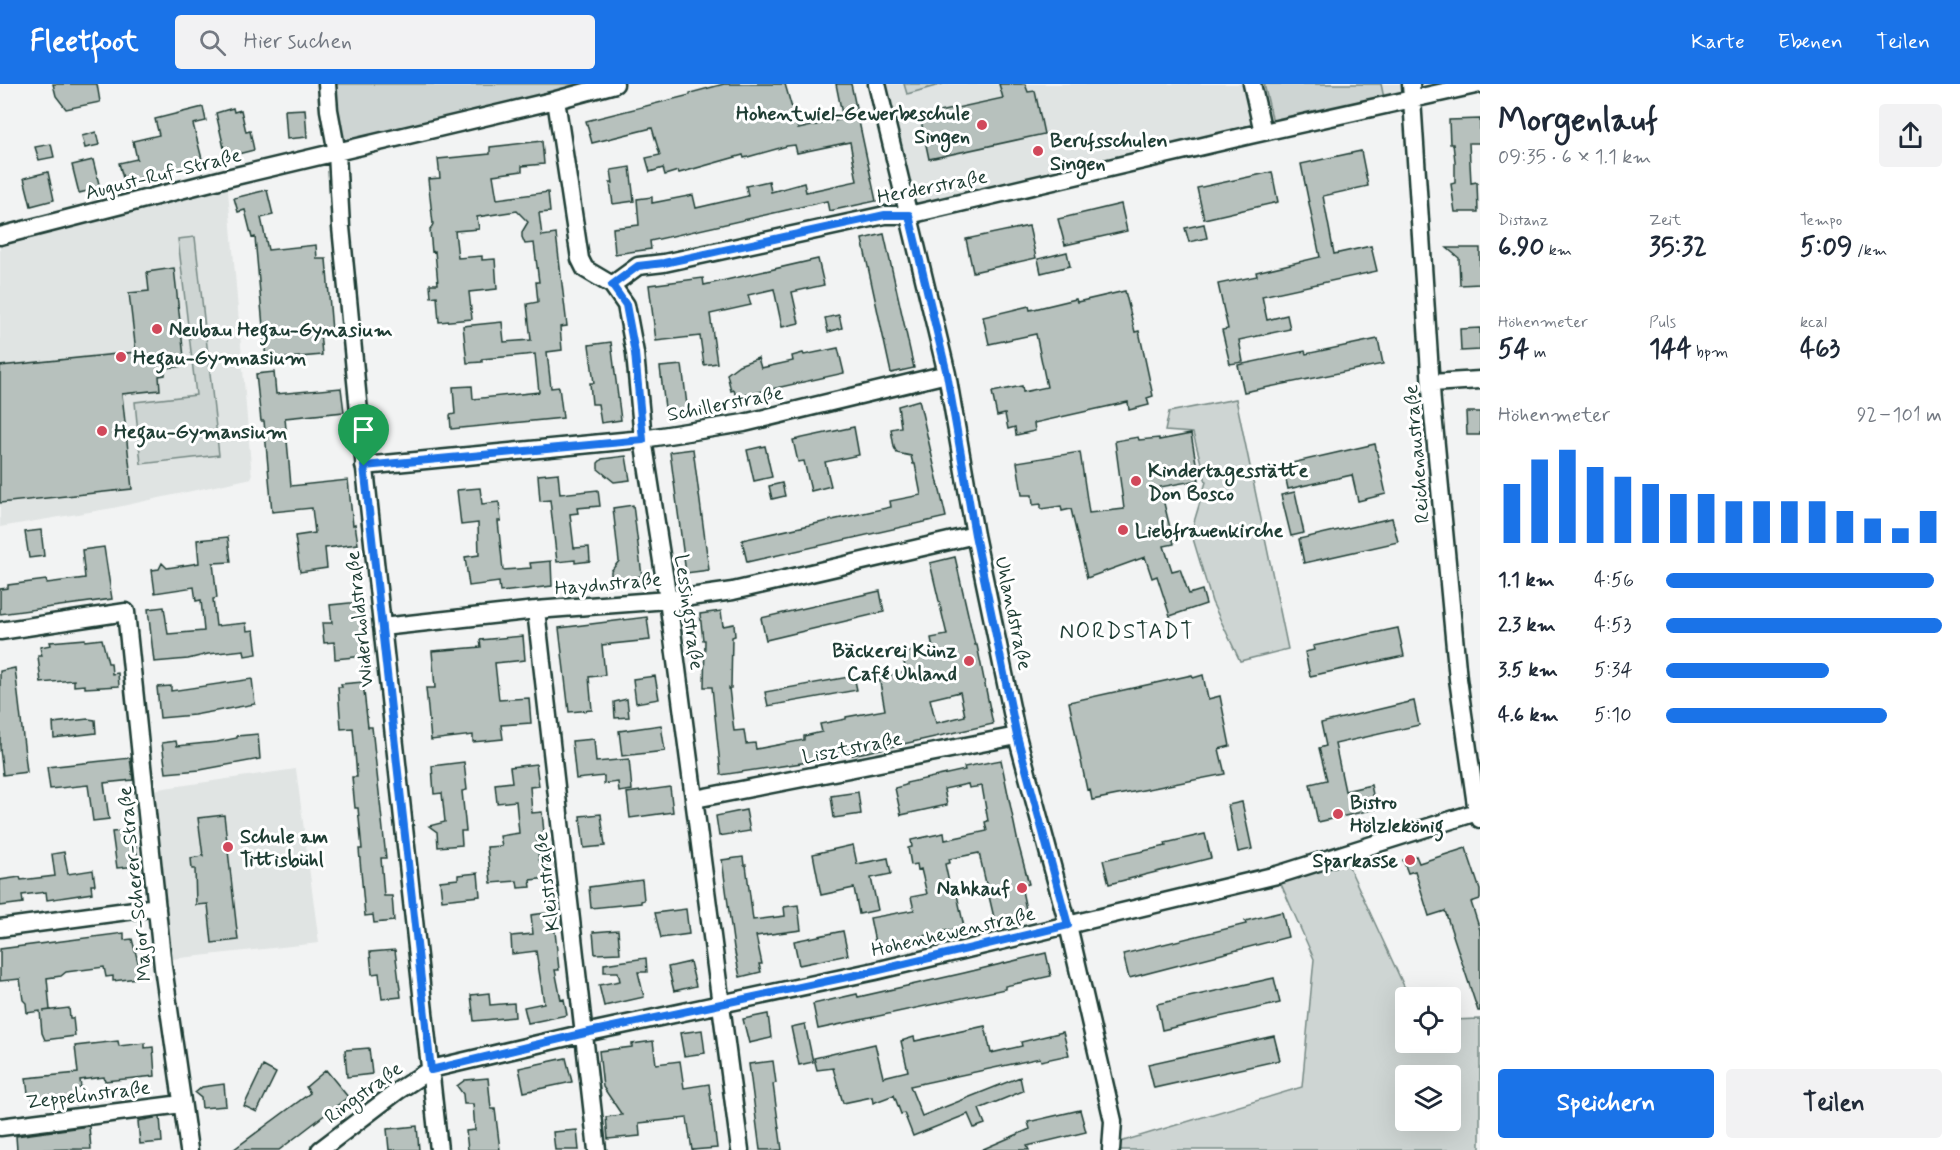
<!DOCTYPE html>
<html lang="de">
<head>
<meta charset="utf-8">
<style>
	:root { --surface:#fff; --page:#f2f2f3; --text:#1f2937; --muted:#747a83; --accent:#1a73e8 }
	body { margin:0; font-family:Mynerve,sans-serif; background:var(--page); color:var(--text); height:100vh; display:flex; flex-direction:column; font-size:22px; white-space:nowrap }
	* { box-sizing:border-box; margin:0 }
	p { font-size:20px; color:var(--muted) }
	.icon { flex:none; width:33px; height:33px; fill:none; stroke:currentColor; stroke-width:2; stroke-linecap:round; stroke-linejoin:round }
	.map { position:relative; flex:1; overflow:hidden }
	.side { display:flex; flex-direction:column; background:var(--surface); width:480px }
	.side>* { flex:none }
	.controls { position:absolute; left:1395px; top:903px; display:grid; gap:12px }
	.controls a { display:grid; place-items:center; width:66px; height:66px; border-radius:6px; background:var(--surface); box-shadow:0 6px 24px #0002; font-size:30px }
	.pin { position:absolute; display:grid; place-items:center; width:51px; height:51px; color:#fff; margin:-62px -26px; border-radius:50% 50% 50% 0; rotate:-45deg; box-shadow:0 0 6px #0007 }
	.pin .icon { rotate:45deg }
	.round { display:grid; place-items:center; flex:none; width:63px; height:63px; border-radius:6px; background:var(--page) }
	.head { display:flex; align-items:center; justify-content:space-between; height:102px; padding:0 18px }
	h1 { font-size:33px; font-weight:700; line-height:45px }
	.figures { display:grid; grid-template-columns:repeat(3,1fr); gap:9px; height:102px; padding:6px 18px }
	.figures div { display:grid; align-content:center }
	.figures b { font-size:26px; font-weight:700 }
	.figures small { font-size:16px; font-weight:400 }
	.figures p { font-size:16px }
	.chart { height:168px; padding:12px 18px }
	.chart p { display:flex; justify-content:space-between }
	.chart svg { width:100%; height:108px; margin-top:6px; stroke:var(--accent); stroke-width:6 }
	.primary-button { display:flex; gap:12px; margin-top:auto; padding:12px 18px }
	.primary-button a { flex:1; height:69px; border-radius:6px; background:var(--accent); color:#fff; font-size:24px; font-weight:700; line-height:69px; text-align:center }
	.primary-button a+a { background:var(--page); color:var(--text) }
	ul { padding:0 18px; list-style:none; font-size:20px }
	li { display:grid; grid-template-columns:96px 72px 1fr; align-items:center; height:45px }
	li i { height:15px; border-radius:8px; background:var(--accent) }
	header { display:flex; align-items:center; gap:36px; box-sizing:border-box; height:84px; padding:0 30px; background:var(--accent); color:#fff }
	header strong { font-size:28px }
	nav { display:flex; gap:33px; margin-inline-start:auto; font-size:21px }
	.search { width:420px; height:54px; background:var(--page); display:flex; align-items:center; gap:15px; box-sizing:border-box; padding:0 21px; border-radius:6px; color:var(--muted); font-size:22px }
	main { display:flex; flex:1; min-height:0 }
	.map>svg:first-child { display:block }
	.built { fill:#e0e4e3 }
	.green { fill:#ced5d3; stroke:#768984; stroke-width:1.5; fill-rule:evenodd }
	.building { fill:#b7c1bd; stroke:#1f3d34; stroke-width:1.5; fill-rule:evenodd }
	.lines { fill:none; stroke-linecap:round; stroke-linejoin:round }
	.minor-casing { stroke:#1f3d34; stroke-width:21 }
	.minor { stroke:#fff; stroke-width:16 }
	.route-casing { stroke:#fff; stroke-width:12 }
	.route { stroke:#1a73e8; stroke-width:8 }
	.poi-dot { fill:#d1495b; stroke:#fff; stroke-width:2 }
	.labels { text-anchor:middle; stroke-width:6; stroke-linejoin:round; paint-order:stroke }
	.poi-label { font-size:20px; font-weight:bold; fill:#1f3d34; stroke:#fff; text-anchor:start }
	.street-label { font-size:20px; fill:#1f3d34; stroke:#fff }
	.quarter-label { font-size:22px; letter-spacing:1.5px; fill:#1f3d34; stroke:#fff }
</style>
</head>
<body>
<header>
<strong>Fleetfoot</strong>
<div class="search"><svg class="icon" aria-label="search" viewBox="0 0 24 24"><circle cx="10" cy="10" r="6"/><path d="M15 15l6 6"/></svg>Hier suchen</div>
<nav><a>Karte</a><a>Ebenen</a><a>Teilen</a></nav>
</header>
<main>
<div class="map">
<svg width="1480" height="1066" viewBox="0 0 1480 1066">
	<rect width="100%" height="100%" fill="#f2f3f3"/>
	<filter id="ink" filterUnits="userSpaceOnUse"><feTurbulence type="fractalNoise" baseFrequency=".0167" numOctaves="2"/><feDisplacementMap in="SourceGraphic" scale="12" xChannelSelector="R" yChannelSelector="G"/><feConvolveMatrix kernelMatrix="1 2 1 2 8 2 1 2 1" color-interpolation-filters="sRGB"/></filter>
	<g filter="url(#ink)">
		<path class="built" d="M877 0H1411V15L909 131Z
			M227 94 252 394 113 424 0 443V152Z
			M296 685 319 859 162 876 144 707Z"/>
		<path class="green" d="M327 0H615L337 69Z
			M904 0H943L907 10Z
			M1264 0H1381L1384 14 1273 38Z
			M195 153 219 371 141 380 135 318 196 311 178 155Z
			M1236 315 1288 565 1240 577 1212 518 1191 448 1206 398 1193 349 1165 347 1169 328Z
			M1343 770 1409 913 1406 914V958H1450L1451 936 1480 935V1066H1111L1110 1061 1302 1003 1314 875 1277 791ZM1406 992H1450V1036H1406Z"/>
		<path class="building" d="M53 0H97L100 18 66 25 56 12Z
			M724 0H785L798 45 843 35 836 0H851L876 117 829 127 827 117 650 157 651 165 615 170 613 144 639 141 637 115 652 113V119L693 111 696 124 748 112 746 102 769 97 771 108 804 99 806 108 857 97 850 58 797 69 795 61 787 62 744 74 743 71 679 89 678 87 665 91 663 84 650 88 646 74 660 71 652 44 592 59 586 37 690 11V9Z
			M999 0H1025L1028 8 1035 7 1044 50 929 75 920 32 1003 14Z
			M203 23 206 37 193 40 203 79 124 98 119 79 137 75 133 57 159 51 155 35Z
			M233 24 234 28 241 26 246 48 250 47 254 66 226 73 216 29Z
			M305 25 307 53 287 55 285 26Z
			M1480 35V59H1469L1471 99 1477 98 1478 128H1455L1451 100 1455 99V77L1453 60H1450L1449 36Z
			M96 48 99 61 85 64 82 52Z
			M542 57 544 80 522 82V87L493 91 497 115 548 108 550 128 539 129 542 152 556 150 567 242 560 243 562 266 547 268 551 304 559 303 563 334 451 345 450 331 455 330 453 303 472 302 473 315 539 308 535 270 482 275V278L467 279 463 242 502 238 504 258 531 256 527 220 538 218 536 198H539L534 159 525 160 522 153V148L528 138 517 127 477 133 479 145 455 147 458 174 482 172V176L495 175 497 205 469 208 472 235 439 238 437 212 431 213 430 200H438L435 167 432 168 430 146 433 140 428 95 440 94 438 75 490 70V63Z
			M51 60 54 73 39 76 35 63Z
			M1361 67 1368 102 1323 112 1334 170 1371 162 1377 187 1262 212 1267 236 1287 231 1290 245 1239 256 1243 278 1230 280 1222 246 1228 245 1218 200 1257 192 1256 188 1320 173 1301 80Z
			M93 76 100 104 79 109 72 81Z
			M630 83 634 117 613 120 610 99H613L611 86Z
			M48 88 54 116 31 122 24 94Z
			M1272 88 1278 118 1204 135 1197 104Z
			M267 106 273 131 261 134 268 166 316 161 317 175H326L332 247 320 248 322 271 266 276 255 153 252 154 245 126 238 128 234 114Z
			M1121 120 1127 147 1065 161 1058 135Z
			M1204 140 1207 154 1189 158 1185 144Z
			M1029 142 1036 174 973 188 966 155Z
			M884 150 914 284 891 289 862 155Z
			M1447 164H1480V200L1460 201 1459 174Z
			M1067 168 1070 182 1041 189 1038 175Z
			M818 175 824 201 792 208 799 239 782 243 774 205 748 211 751 221 710 230 717 279 704 281 700 252 656 257 649 201 703 194 704 201Z
			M174 184 185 282 165 284V291L159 292 160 306 122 310 132 405 0 419V282L136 268 129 209 149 207 147 188Z
			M1125 207 1135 248 1139 247 1153 312 1147 314 1149 321 1129 326 1128 318 1034 339 1035 347 1016 351 1015 343 1008 345 1005 330 997 332 992 308 1022 302 1023 308 1047 303 1036 250 989 260 983 233 1029 222 1030 226 1076 215 1077 218Z
			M839 231 842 244 828 248 825 234Z
			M1480 244V266L1461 267 1460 245Z
			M1378 255 1383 280 1244 308 1238 281 1305 267 1306 270Z
			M611 258 621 336 601 339 598 320H592L590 299H594L589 261Z
			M838 264 844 289 736 313 734 306 731 307 727 290 739 281 758 274 761 284 793 277 792 272 803 269 804 271Z
			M682 281 688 329 666 332 660 283Z
			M274 288 276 310 341 304 344 328 285 334 291 402 348 396 353 441 355 440 358 460 325 464 327 484 300 488 295 452 315 449 312 424 272 428 264 337H261L256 290Z
			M919 316 946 433 747 478 742 456 891 423 890 417 921 411 915 380H913L911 372 897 369 894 363 891 345 901 343 898 322Z
			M1466 328H1480V351H1467Z
			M854 343 859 371 825 378 831 402 811 407 804 377 798 378 793 356Z
			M1191 350 1199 396 1160 403 1174 460 1164 462 1172 487 1180 485 1189 510 1202 506 1206 520 1170 532 1157 492 1152 494 1145 473 1087 494 1071 425 1062 427 1061 422 1041 425V420L1033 421 1032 411H1022L1017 378 1080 368 1089 429 1124 425 1115 357 1138 353 1139 356 1159 354V356Z
			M1375 360 1386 410 1358 417 1352 391 1288 405 1283 381Z
			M765 362 772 393 754 397 747 366Z
			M693 365 709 486 686 489 670 368Z
			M626 372 630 396 614 398 598 385V379L602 375Z
			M558 389 560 410 598 406 600 422 577 424 578 429 570 430 574 464 589 463 590 477 575 479V476L557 478 550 416 540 417 538 391Z
			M782 399 785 412 772 415 769 402Z
			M480 404 482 420 499 418 501 437H498L503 486 531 484 530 479 551 477 552 502 500 508 499 498 469 502 465 473 479 471 478 439 461 441 457 406Z
			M1295 408 1304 449 1291 452 1281 411Z
			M633 421 642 492 611 496V487L619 477 613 424Z
			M1392 434 1398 458 1304 479 1299 455Z
			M41 446 44 472 29 474 25 448Z
			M228 453 231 478 213 479 217 514 213 515 216 542 246 539 247 547 254 546 257 570 245 572 244 566 208 570 188 575 154 578 148 525 164 523 168 550 204 547 201 516 196 517 194 503 155 509 152 486 159 485 162 479 167 484 199 479 197 456Z
			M104 463 112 515 0 530V505L8 504V501L46 496 47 499 85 494 82 466Z
			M955 473 975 561H977L993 640 872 667 852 671V668L808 676V678L721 691 712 603H704L705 556H703L700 530 721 527 723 542 734 540 735 552 732 553 731 604H729L734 647 744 646 746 660 755 659 756 665 804 656V652L822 648 820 640 846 635V633L885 626 879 593 906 588 902 569 933 564 931 554 947 551 930 479ZM960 608 965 632 936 639 930 615Z
			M880 507 884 528 766 556 761 534Z
			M359 518 365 572 335 575 334 558 324 559 322 539H332L330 521Z
			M647 533 650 556 602 561 605 591 589 593 592 626 569 628 559 544Z
			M1398 544 1404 572 1310 592 1305 568 1314 566 1313 562Z
			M523 552 525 576 495 579 499 616 529 614 531 639 501 641 503 655 473 658V651L431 656 426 604H435L432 567 481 563 480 556Z
			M85 555V557L102 555 108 579H111L112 590 118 589 119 602 85 604V601L74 602V596L41 599 38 572H42L40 563 51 561 50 558Z
			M15 584 27 688 3 691 0 665V587Z
			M1192 591 1193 594 1203 591 1208 615 1220 612 1230 662 1219 665 1225 690 1092 716 1090 705 1087 706 1069 618Z
			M655 592 659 615 636 619 633 595Z
			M854 592 857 606 768 622 765 608Z
			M252 595 255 620 194 631 160 634 157 603 171 602V607Z
			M363 598 368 643H372L386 774H381L384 812H392L394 837 374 839 373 831 365 832 359 765H362L358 724H355L352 693H357L353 644 341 645 338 603H342L341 600Z
			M627 615 629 633 615 634 614 618Z
			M1414 617 1419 641 1335 660 1345 707 1371 701 1376 725 1318 738 1310 700 1327 696 1319 664 1326 662 1321 639Z
			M88 635 95 636 96 649 54 654 53 639Z
			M661 641 665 667 622 672 619 647Z
			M258 650 260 675 200 686 166 689 162 659 176 657 177 662 217 658 237 654V652Z
			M594 655 596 678 629 675 632 706 619 708 618 698 604 700V692L576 695 572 657Z
			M130 674 133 696 104 699 109 735 93 737 88 701 50 705 47 683Z
			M1001 676 1018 759 1029 800 1021 802 1027 830 995 838 979 769 949 775 950 779 945 780 951 808 956 806 964 843 944 847 945 853 933 855 932 850 876 863 870 834 914 826 911 813 927 810 921 785 918 786 917 780 911 781 908 764 912 763 911 756 944 749 945 756 987 747 985 738 988 737 982 702 969 704 968 700 944 705 947 721 901 731 895 704 906 701V699L965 686 964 683Z
			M464 678 467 706 462 707 466 747H461L462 761 438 763 437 748 429 742 445 738 442 709 434 710 432 682Z
			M536 680 539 702 530 703 532 729 542 728 544 749 536 750 539 776 547 775 549 794 530 796 531 803 518 804 517 797 491 799 487 763 502 762 500 752 519 749 516 717 497 719 495 700 512 698 510 683Z
			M670 703 673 728 630 734 627 709Z
			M858 708 861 730 834 734 831 712Z
			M1242 718 1252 765 1238 768 1228 721Z
			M746 726 750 747 719 752 716 732Z
			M601 730 605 762 584 764 580 732Z
			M224 731 238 856 212 859 208 820 196 821 195 785H192L191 774 203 772 198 734Z
			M134 746 139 782 117 784 112 748Z
			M1205 750 1211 774 1109 800 1103 776 1166 762 1165 759Z
			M853 761 857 780 888 774 891 790 871 794 878 826 859 830 854 804 821 811 813 770Z
			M1466 764 1480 806V815L1471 818 1480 846V927H1478L1445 827 1429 832 1415 787 1408 789 1403 776 1416 772 1419 779Z
			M64 768 68 790 93 786 95 801H91L92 809 47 816 46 808 22 811 23 819 0 822V796L20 793 21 796 55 792 52 770Z
			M743 773 744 781H746L753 836 785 832 784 823 798 821 801 846 756 852 762 880H759L761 888 740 893 734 864 722 776Z
			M478 789 480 812 442 816 440 797 458 795V791Z
			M642 796 644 816 641 817V819L591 824 589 803Z
			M686 825 689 850 661 854 655 829Z
			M553 828 559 886H555L561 916 564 915 567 931 528 939 524 923 544 919 536 867 512 870 511 852 533 850 531 831Z
			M1282 828 1288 853 1129 894 1123 870 1246 840 1245 837Z
			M618 846 620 869 595 870 593 848Z
			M843 847 848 871 799 881 794 857Z
			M124 849V856L132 855 138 878 143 877 145 891 137 892V894L113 897V892L106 893 104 883 66 888 61 892 47 894 50 926 43 927 69 924 70 934H73L75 952 45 956 42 949 40 927 27 929 26 919 23 916 20 895 0 897V865Z
			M395 866 401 913 382 915 379 889 372 890 370 868Z
			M1046 869 1051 892 1005 902V905L818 945 813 920 857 910 858 913 964 889Z
			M646 874 647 888H638L644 913 604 922 599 901 620 897 618 888H604V880Z
			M690 878 696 902 674 907 668 883Z
			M1274 894 1280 919 1162 946 1157 920Z
			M489 909 490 921 514 919 515 933 474 937 471 911Z
			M768 930 771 954 749 959 743 935Z
			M805 940 813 978 799 981 791 943Z
			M985 942 991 969 1022 962 1021 958 1063 948 1069 971 1041 977 1040 974 910 1002 922 1032 1020 993 1023 1007 979 1025 985 1040 974 1044 968 1030 913 1052 904 1029 901 1030 894 1011 873 1019 872 1013 843 1019 833 984 817 986 814 974 875 960 883 993 908 987 901 957 914 953 915 957Z
			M702 946 705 969 684 972 680 949Z
			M1274 952 1280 976 1154 1004 1148 980Z
			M118 957 119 962 145 959V964L153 963 155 992 105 997 104 993 80 996 81 1004 76 1005 77 1014 33 1019 32 1009H28L26 994 78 989 75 962Z
			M653 957 656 980 680 977 684 1004 709 1000 717 1064 692 1066 687 1034 639 1039 640 1052 608 1055 606 1033 622 1031 603 1003 599 967 632 963V960Z
			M369 964 372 990 347 993 345 966Z
			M566 974 572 998 524 1008 519 984Z
			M773 977 776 999 773 1000 782 1066H760L749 980Z
			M263 982 276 989 257 1028 244 1022Z
			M326 986 348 1013 279 1066H233L310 1009 306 1003Z
			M488 994 491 1025H495L500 1066H468L466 1047 475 1046 473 1020H464L463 1010 457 1002 465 996Z
			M224 1000 226 1022 202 1024 201 1014 195 1009 202 1003Z
			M1080 1026 1086 1048 1027 1062 1029 1066H981L1030 1045 1028 1038Z
			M160 1033 162 1058 140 1060 138 1037Z
			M89 1042 91 1065 17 1066 16 1052Z
			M417 1042 419 1066H389L387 1045Z
			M577 1046 579 1066H555L553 1048Z"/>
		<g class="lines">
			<defs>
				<path id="minor" d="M327 0 329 26 337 69 341 143 361 348 439 1066
					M877 0 947 290 975 451 1017 652 1068 841 1113 1037 1111 1066
					M1252 0 1263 48
					M1411 0 1432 319 1458 595 1477 728 1480 735
					M556 16 580 175 585 185 612 201 626 221 635 269 643 355 668 516 740 1066
					M0 152 227 94 556 16 615 0
					M612 201 638 182 664 179 885 131H909L1250 51 1480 0
					M1431 299 1480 296
					M364 382 643 355 744 339 947 290
					M536 526 597 1066
					M382 543 536 526 668 516 733 507 975 451
					M0 547 126 528 163 883 189 1066
					M695 715 1017 652
					M0 844 157 823
					M0 1043 182 1020
					M320 1066 399 1006 431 985 585 949 875 887 1277 791 1480 727"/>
			</defs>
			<use href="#minor" class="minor-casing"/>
			<use href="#minor" class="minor"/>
		</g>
	</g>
	<g class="lines" filter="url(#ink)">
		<defs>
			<path id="route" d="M885 131H909L947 290 975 451 1017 652 1068 841 875 887 585 949 431 986 364 382 643 356 635 269 626 221 612 201 638 182 664 179Z"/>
		</defs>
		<use href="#route" class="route-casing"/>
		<use href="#route" class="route"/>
	</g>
	<g class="poi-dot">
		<circle cx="982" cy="41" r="6"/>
		<circle cx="1038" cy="67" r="6"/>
		<circle cx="157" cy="245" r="6"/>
		<circle cx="121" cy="273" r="6"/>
		<circle cx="102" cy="347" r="6"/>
		<circle cx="1136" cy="397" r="6"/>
		<circle cx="1123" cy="446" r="6"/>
		<circle cx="969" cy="577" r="6"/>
		<circle cx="1338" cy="730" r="6"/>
		<circle cx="228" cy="763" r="6"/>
		<circle cx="1410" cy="776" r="6"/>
		<circle cx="1022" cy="804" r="6"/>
	</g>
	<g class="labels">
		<g class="poi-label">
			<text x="970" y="36" text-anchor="end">Hohentwiel-Gewerbeschule<tspan x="970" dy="23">Singen</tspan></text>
			<text x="1050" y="63">Berufsschulen<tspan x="1050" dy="23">Singen</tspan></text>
			<text x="169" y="252">Neubau Hegau-Gynasium</text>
			<text x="133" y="280">Hegau-Gymnasium</text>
			<text x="114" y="354">Hegau-Gymansium</text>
			<text x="1148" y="393">Kindertagesstätte<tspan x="1148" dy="23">Don Bosco</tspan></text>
			<text x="1135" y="453">Liebfrauenkirche</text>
			<text x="957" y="573" text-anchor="end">Bäckerei Künz<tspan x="957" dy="23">Café Uhland</tspan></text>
			<text x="1350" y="725">Bistro<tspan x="1350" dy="23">Hölzlekönig</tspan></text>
			<text x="240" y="759">Schule am<tspan x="240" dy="23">Tittisbühl</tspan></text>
			<text x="1398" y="783" text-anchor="end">Sparkasse</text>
			<text x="1010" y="811" text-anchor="end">Nahkauf</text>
		</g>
		<g class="street-label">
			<text transform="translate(163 89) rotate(-14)" y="7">August-Ruf-Straße</text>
			<text transform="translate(932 102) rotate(-11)" y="7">Herderstraße</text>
			<text transform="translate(725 319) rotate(-11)" y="7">Schillerstraße</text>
			<text transform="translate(1416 370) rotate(-95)" y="7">Reichenaustraße</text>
			<text transform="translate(608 499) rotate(-5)" y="7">Haydnstraße</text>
			<text transform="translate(690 528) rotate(82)" y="7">Lessingstraße</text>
			<text transform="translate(1014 529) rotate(78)" y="7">Uhlandstraße</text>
			<text transform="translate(359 535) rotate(-96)" y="7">Widerholdstraße</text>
			<text transform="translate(852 663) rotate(-11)" y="7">Lisztstraße</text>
			<text transform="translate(546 798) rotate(-97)" y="7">Kleiststraße</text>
			<text transform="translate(134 800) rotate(-96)" y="7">Major-Scherer-Straße</text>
			<text transform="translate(953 847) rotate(-13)" y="7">Hohenhewenstraße</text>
			<text transform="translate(363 1008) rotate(-36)" y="7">Ringstraße</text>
			<text transform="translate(88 1010) rotate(-7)" y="7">Zeppelinstraße</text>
		</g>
		<g class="quarter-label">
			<text x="1127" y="554">NORDSTADT</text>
		</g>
	</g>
</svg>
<div class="controls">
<a><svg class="icon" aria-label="locate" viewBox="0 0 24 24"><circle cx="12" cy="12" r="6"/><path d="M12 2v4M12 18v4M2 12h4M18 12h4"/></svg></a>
<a><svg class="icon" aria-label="layers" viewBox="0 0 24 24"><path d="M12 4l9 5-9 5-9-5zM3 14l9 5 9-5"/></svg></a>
</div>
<div class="pin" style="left:364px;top:382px;background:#1e9e55"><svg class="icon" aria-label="arrive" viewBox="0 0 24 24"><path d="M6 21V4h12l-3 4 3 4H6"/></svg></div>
</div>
<section class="side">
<div class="head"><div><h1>Morgenlauf</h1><p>09:35 · 6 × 1.1 km</p></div><a class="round"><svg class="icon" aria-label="share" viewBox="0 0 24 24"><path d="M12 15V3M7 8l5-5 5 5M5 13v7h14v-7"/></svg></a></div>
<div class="figures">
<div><p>Distanz</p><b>6.90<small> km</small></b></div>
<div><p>Zeit</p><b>35:32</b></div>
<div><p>Tempo</p><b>5:09<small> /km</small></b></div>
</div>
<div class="figures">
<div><p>Höhenmeter</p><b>54<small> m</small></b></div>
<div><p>Puls</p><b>144<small> bpm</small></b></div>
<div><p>kcal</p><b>463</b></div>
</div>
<div class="chart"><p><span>Höhenmeter</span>92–101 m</p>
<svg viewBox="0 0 160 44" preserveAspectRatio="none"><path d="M5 44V20M15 44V10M25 44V6M35 44V13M45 44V17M55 44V20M65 44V24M75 44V24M85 44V27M95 44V27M105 44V27M115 44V27M125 44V31M135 44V34M145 44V38M155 44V31"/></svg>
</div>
<ul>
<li><b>1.1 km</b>4:56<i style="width:97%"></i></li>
<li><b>2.3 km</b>4:53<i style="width:100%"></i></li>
<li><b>3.5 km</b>5:34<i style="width:59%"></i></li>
<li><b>4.6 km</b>5:10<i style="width:80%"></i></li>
</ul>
<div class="primary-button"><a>Speichern</a><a>Teilen</a></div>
</section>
</main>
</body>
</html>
